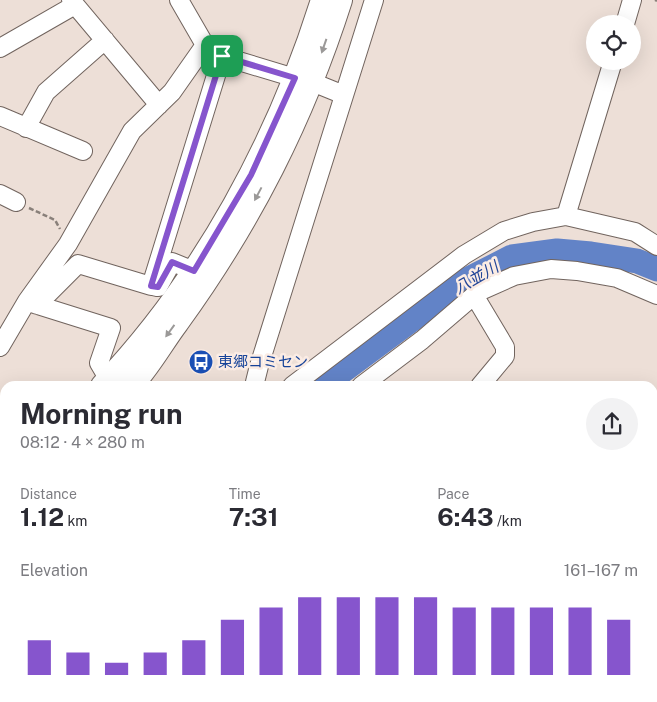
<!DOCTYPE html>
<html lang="en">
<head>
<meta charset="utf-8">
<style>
	:root { --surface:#fff; --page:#f2f2f3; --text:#2b2b33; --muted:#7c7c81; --accent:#8655cd }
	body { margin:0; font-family:"Public Sans","Noto Sans JP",sans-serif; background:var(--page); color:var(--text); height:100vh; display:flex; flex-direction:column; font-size:19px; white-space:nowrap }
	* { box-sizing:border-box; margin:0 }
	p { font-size:16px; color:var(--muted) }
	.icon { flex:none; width:28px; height:28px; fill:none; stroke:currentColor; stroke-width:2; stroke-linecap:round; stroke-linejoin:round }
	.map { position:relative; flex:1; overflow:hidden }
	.side { position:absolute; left:0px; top:381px; width:658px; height:321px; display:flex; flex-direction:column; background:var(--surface); border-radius:15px 15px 0 0; box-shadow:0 5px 20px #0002 }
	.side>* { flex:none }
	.controls { position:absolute; left:586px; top:15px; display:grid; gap:10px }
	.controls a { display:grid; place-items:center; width:55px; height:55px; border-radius:50%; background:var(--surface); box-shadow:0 5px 20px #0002; font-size:25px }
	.pin { position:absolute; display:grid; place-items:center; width:42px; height:42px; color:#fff; margin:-21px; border-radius:10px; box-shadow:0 2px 8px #0006 }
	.round { display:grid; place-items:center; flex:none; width:52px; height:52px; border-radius:26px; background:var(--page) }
	.overview { display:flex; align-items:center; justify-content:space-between; height:85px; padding:0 20px }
	h1 { font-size:28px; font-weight:700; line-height:38px }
	.figures { display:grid; grid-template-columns:repeat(3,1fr); gap:8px; height:85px; padding:5px 20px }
	.figures div { display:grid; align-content:center }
	.figures b { font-size:25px; font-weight:700 }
	.figures small { font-size:14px; font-weight:400 }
	.figures p { font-size:14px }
	.chart { height:140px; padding:10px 20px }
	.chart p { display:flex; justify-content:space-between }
	.chart svg { width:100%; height:90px; margin-top:5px; stroke:var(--accent); stroke-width:6 }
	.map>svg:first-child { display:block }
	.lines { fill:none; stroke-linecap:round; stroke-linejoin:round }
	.river { stroke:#6283c7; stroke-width:25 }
	.street-casing { stroke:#71645e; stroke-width:20 }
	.secondary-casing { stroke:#71645e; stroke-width:26 }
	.primary-casing { stroke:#71645e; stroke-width:29 }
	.path { stroke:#89807a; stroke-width:2.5; stroke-dasharray:5 2.5; stroke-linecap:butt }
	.street { stroke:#fff; stroke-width:18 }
	.secondary { stroke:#fff; stroke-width:24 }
	.primary { stroke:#fff; stroke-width:26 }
	.oneway { fill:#9b9998 }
	.route-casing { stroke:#fff; stroke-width:10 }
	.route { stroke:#8655cd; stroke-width:6 }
	.labels { text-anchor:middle; stroke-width:5; stroke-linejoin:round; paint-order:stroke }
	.transit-label { font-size:15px; fill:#164399; stroke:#fbece4; text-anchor:start }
	.water-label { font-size:16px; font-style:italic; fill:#244799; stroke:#fbece4 }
</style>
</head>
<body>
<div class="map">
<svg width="657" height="702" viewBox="0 0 657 702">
	<rect width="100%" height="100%" fill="#eddfd7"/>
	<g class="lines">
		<path class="river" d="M322 386 461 283 512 257 557 251 591 254 637 261 657 269
			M0 598 5 595"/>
		<defs>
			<path id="street" d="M71 0 159 105
				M179 0 205 45 222 56 295 78
				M625 24 632 0
				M0 48 75 5
				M312 82 344 95
				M0 116 83 151
				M26 128 46 92 105 40
				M0 194 16 202
				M566 216 613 61
				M156 287H158L172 262 194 271
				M474 295 505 347V356L480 386
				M28 302 111 328 99 363 109 380
				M37 305 78 264 151 286 222 56
				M0 347 27 301 68 244 132 131 172 92 205 45
				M257 386 255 382 259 366 374 0
				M292 386 464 255 504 231 533 222 566 216 635 232 657 246
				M361 386 422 340 478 292 514 276 551 269 577 271 617 278 657 295
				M652 679 657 672
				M191 698 195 702
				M480 698 481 702
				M576 698 587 702
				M638 702 641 698"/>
			<path id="secondary" d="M103 386C205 278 279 141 323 0
				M130 386C148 368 161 343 177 322 250 221 302 119 340 0
				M0 491 5 486
				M0 520 5 515"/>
			<path id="primary" d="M652 510 657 508
				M125 702 136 698"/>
		</defs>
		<use href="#street" class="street-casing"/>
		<use href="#secondary" class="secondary-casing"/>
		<use href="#primary" class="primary-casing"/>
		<path class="path" d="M655 0 657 1
			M29 208 55 220 60 229
			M81 702 93 698 95 702"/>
		<use href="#street" class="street"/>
		<use href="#secondary" class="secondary"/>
		<use href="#primary" class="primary"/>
	</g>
	<defs><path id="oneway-solid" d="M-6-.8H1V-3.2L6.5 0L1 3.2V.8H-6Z" transform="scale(1.25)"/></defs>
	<g class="oneway">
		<use href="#oneway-solid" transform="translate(324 46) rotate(109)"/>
		<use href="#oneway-solid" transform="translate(258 194) rotate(118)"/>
		<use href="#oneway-solid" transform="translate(170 331) rotate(126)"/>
	</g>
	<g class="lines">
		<defs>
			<path id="route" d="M222 56 295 78 251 175 194 271 172 262 158 287 151 286Z"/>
		</defs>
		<use href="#route" class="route-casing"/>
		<use href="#route" class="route"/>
	</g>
	<defs>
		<symbol id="bus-disc" viewBox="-11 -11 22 22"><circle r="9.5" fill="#1a4fb4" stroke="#fbece4"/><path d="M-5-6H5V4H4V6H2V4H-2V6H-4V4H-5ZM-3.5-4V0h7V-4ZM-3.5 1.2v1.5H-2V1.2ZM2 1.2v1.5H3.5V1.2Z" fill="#fff"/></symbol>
	</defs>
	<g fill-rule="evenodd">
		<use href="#bus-disc" x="187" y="348" width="28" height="28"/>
	</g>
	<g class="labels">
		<g class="transit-label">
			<text x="218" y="367">東郷コミセン</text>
		</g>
		<g class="water-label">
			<text transform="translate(476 277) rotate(-30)" y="6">八並川</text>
		</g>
	</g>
</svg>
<div class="controls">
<a><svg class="icon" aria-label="locate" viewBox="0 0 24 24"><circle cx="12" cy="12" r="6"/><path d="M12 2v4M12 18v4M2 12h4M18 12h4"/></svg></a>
</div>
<div class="pin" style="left:222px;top:56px;background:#1e9e55"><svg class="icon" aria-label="arrive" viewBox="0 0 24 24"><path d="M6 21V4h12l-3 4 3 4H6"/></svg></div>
<section class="side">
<div class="overview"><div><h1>Morning run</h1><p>08:12 · 4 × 280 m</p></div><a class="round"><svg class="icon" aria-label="share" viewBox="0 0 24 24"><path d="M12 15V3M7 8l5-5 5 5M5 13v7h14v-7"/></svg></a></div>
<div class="figures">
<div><p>Distance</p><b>1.12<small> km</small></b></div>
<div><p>Time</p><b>7:31</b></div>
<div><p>Pace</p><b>6:43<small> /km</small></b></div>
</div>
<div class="chart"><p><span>Elevation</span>161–167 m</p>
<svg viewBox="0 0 160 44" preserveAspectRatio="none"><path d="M5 44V27M15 44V33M25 44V38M35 44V33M45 44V27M55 44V17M65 44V11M75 44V6M85 44V6M95 44V6M105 44V6M115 44V11M125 44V11M135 44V11M145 44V11M155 44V17"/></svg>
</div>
</section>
</div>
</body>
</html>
